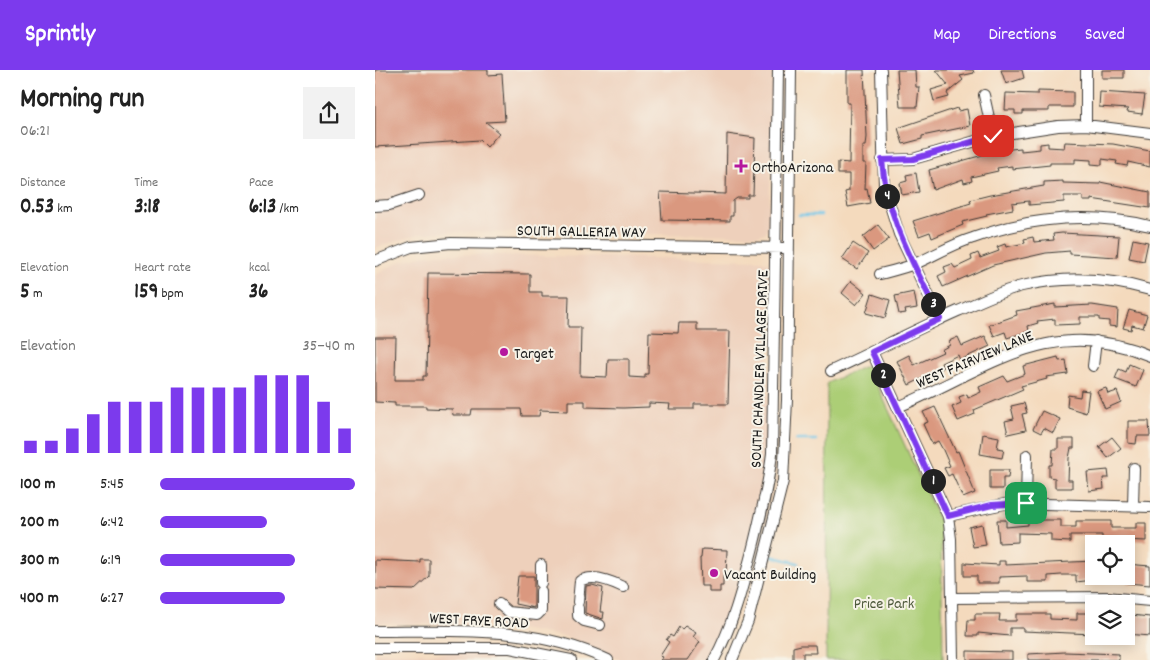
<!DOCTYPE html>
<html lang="en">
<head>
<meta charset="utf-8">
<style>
	:root { --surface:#fff; --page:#f2f2f2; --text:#222; --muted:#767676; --accent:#7c3aed }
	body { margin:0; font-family:Dekko,sans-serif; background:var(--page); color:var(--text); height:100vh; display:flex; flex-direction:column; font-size:19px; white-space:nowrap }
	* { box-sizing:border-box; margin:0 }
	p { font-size:16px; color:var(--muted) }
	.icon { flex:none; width:28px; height:28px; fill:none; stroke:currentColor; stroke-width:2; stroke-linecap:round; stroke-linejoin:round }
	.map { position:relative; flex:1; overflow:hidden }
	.side { display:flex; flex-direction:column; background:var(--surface); width:375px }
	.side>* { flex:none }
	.tools { position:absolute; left:710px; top:465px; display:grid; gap:10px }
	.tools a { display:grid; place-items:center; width:50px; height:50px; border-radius:0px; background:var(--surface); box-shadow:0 2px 12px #0003; font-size:25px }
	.pin { position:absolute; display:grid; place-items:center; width:42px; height:42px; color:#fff; margin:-21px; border-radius:10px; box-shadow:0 2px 8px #0006 }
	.km { position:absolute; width:25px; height:25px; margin:-12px; border-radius:50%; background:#222; color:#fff; font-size:14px; line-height:25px; text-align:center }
	.round { display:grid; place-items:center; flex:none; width:52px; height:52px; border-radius:0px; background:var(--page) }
	.overview { display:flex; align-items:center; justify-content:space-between; height:85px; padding:0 20px }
	h1 { font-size:28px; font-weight:800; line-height:38px }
	.stats { display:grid; grid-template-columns:repeat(3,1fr); gap:8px; height:85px; padding:5px 20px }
	.stats div { display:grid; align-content:center }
	.stats b { font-size:21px; font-weight:800 }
	.stats small { font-size:14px; font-weight:400 }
	.stats p { font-size:14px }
	.chart { height:140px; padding:10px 20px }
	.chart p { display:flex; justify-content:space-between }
	.chart svg { width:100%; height:90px; margin-top:5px; stroke:var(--accent); stroke-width:6 }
	ul { padding:0 20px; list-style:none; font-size:16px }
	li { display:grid; grid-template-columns:80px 60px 1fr; align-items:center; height:38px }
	li i { height:12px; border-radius:6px; background:var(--accent) }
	header { display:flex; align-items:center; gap:30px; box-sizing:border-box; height:70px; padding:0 25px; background:var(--accent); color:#fff }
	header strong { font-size:24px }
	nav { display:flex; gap:28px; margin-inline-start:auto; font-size:18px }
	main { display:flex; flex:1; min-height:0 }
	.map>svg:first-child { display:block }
	.built { fill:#eed0bb }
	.green { fill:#acce76; stroke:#647549 }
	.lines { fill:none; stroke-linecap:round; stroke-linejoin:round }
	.stream { stroke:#69c4e7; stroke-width:2.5 }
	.building { fill:#da987f }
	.minor-casing { stroke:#3c3834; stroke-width:12 }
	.minor { stroke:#fff; stroke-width:10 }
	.route-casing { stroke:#fff; stroke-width:10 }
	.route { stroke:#7c3aed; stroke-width:6 }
	.poi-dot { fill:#b5179e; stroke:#f7f3e8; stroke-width:2 }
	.labels { text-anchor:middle; stroke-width:4; stroke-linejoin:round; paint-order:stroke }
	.poi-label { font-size:16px; fill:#1c1c1c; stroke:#f7f3e8; text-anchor:start }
	.street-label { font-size:16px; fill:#1c1c1c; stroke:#f7f3e8 }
	.park-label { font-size:16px; fill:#4e5a3c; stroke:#f7f3e8 }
</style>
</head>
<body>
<header>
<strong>Sprintly</strong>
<nav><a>Map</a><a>Directions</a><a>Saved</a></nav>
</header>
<main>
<section class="side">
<div class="overview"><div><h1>Morning run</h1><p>06:21</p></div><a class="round"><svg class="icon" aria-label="share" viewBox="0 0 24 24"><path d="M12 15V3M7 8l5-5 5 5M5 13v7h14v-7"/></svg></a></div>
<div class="stats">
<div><p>Distance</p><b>0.53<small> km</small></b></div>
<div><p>Time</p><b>3:18</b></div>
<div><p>Pace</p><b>6:13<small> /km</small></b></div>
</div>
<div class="stats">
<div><p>Elevation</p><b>5<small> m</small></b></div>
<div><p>Heart rate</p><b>159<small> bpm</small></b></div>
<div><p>kcal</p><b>36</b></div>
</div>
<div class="chart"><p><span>Elevation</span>35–40 m</p>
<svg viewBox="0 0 160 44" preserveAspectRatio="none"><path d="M5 44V38M15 44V38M25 44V32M35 44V25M45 44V19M55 44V19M65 44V19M75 44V12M85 44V12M95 44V12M105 44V12M115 44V6M125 44V6M135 44V6M145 44V19M155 44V32"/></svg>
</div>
<ul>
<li><b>100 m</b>5:45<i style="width:100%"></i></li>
<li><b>200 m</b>6:42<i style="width:55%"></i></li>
<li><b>300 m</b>6:19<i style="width:69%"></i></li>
<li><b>400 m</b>6:27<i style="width:64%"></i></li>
</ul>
</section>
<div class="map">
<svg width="775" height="590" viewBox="0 0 775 590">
	<rect width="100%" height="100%" fill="#f7f3e8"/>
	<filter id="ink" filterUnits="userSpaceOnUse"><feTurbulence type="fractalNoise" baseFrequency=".02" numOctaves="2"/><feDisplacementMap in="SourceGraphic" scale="10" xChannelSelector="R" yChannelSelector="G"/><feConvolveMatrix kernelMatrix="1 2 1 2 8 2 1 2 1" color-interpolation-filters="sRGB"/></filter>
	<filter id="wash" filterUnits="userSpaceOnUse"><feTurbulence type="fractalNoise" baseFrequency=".0096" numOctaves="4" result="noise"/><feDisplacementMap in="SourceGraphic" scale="20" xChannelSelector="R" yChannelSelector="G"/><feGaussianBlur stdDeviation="1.12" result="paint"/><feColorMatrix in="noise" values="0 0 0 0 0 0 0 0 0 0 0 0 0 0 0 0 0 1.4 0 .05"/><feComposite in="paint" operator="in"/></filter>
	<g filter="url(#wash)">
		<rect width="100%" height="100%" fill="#f4dabd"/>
		<path class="built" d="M0 0H397L399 29 393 158 390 163 383 165 65 162 44 164 0 178Z
			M63 184 387 190 395 194 392 393 360 527 348 561 332 590H245L191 567 129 556 0 553V205L24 192 46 186Z
			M0 583H81L140 590H0Z"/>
		<path class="green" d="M493 295 566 454 568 590H451L452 313Z"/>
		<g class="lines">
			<path class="stream" d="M424 145H446
				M421 370H441
				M396 486 423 493"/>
		</g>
		<g id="blocks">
			<path class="building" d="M0 0H113V5L127 4 130 51 111 52 124 63 112 77 105 70 0 77Z
				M472 0H489L492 67 491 76H488V93H491L490 119 492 118 495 133 473 137 470 122 474 121V104H463V92L474 93 475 33H472Z
				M522 0H540L541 17H544L542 37H525Z
				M561 0H598L599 3 585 6 588 10 572 23 574 27 559 31 556 20 573 15Z
				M626 0H647L649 8 631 14Z
				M727 0H749V8H727Z
				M663 21 698 22V37H674V41H648V44H640V40H630L631 23 663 24Z
				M725 22 770 25 767 44 752 42 753 39 724 37Z
				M582 38 583 41 592 39 595 56 547 66V69L528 74 523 58Z
				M352 64 380 68 378 125H373V128H362L358 131V146H355V151L287 150 285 122 351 124Z
				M690 72 738 74 775 81V97L753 92 752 96 741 94 742 91 727 89V95L716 94V90L700 89V93H675V95L637 99V96L622 98 623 101 596 107 597 111 589 113 588 109 558 120 554 100 626 80 646 78V81L665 79V74L673 73V77L689 78Z
				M541 103 544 122 527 125 525 113 532 111 531 105Z
				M688 111V113L725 114V112L775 122V138L716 129V131H708V126H689V132L654 135V131L637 133 638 139 611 144 612 146 587 152 588 155 557 168 555 162 544 166 538 151 596 133 595 130 615 125 669 116V112Z
				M503 155 514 169 498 181 488 167Z
				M687 163 744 166 742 187 695 184V181L671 183 618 195 568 217 563 206 571 202 569 197 577 194 580 198 597 190 596 186 603 183 605 188 624 181 622 177 630 174 631 177 650 173 649 169 658 167 659 172 679 170 678 164Z
				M758 169 773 172 769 191 754 188Z
				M478 173 493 183 482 199 467 189Z
				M53 203 155 204V222H167V226H194L193 257H206L205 306 232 307 233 289H254V307L270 308V304H273L274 262 303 263 304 253H322V261H355L353 334H319V339H294L295 334 274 333V337L248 338 210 337V331H193V341L165 340 164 346H147L146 339H97L96 345H78L77 339 51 338V336H20V333L0 332V267H21L20 310H48V306H51Z
				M476 211 491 223 481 235 467 223Z
				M539 222 542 238 530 240 531 243 524 244 520 226Z
				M497 224 515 230 510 248 491 243Z
				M680 234V237L717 235 743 239 742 257 734 256V251L724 250V247H705V254L680 255V249L662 251 663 253 653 256 654 261 632 268 630 262 619 266 614 255 642 245 641 241Z
				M754 240 772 245 768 258 757 255 756 260 748 258Z
				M610 266 615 276 585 290 583 285 566 293 568 298 534 315 522 291 534 285 539 295 568 282 566 280 575 275 574 271 583 267 587 276Z
				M683 287 684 291 691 290 693 304 671 307 672 309 646 316 648 319 599 340 600 344 583 351 577 337 586 333 584 327 592 324 593 328 606 322 604 317 629 306 632 311 650 304 648 296Z
				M754 294 768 300 761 317 740 309 744 299 751 302Z
				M731 318 733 324 742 321 746 332 730 339 722 321Z
				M706 320 714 321 711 343 692 337 693 325 705 327Z
				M649 333 652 343 647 344 651 360 633 364 630 351 639 349 636 336Z
				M560 337 581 382 583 381 600 423 588 428 577 404 573 406 569 398 575 396 568 380 563 371 557 374 548 354 553 352 548 342Z
				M667 341 685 349 678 363 669 358 666 363 658 359Z
				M753 351H774L775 366H762L761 374 753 373Z
				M608 364 624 367 622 378 629 379 627 388 605 384Z
				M737 367 746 378 733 388 724 377Z
				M683 369H699V378H696L694 388 693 410H697V418H680V408L674 407V395H677L678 379H683Z
				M615 400H634L633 408H628V419H615Z
				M733 400 734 408H728L729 419 714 421 712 402Z
				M622 450H631V457L653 455V450H686V457H701V451H736V458H761V453H771V471L727 469V465H695V472L676 471V464L643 463V472L624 473Z
				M607 454 611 475 598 477 594 457Z
				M327 479 352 480 351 506H348V516H345V522H334V516H326L325 488H326Z
				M45 489H54V506L39 520 0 519V490L45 492Z
				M624 491H630V495L719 491V510L701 512V505H686L673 506V512H652V506L624 507V513H602V506H589V493L624 495Z
				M751 494 775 496V515L752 513Z
				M143 506H159V538L140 534Z
				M217 515 228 518 225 542H229L228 549 210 543 211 516Z
				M702 543H719V564L648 561V558H635V566L603 563V566H592L593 550H600V544H625L624 551H641V544H675V549L702 550Z
				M756 545 775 547V566L751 564V550H755Z
				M310 556 321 563 318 567 325 572 313 590H286L288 587 285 586 294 572 291 570 295 565 298 567 304 557 307 559Z
				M426 575H440L441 583H428V590H418V577Z
				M592 581 637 582V590H592Z
				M690 582 744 584V590H653V584Z"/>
		</g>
	</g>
	<g filter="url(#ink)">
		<use href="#blocks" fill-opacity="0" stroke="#3c3834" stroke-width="1"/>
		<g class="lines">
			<defs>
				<path id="minor" d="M506 0 509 116 524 164 565 249
					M711 0V55
					M609 25 618 66
					M507 90 538 89 618 66 683 56 711 55 775 63
					M0 136 14 135 44 125
					M0 191 36 177 76 173 409 178
					M505 204C517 201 530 198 542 193 560 185 578 174 598 168 656 147 715 142 775 156
					M497 282 573 446 576 469 578 590
					M718 296 721 271
					M456 301C499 281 540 260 583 241 604 232 625 221 647 216 689 206 734 208 775 220
					M523 337C611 300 675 243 775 286
					M651 433 652 385
					M758 436 759 398
					M573 446 634 433 775 437
					M166 513V495
					M577 528 732 527 775 531
					M203 532 205 511C217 504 236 511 248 517
					M124 534 133 542 162 545 166 541V521
					M203 538V546L209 551 225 555
					M0 561C79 561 160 555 233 590
					M0 578H135L196 590
					M339 590C358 555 367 519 377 481 385 449 393 417 397 384L403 0
					M357 590 373 551 408 411 412 330 416 0"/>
			</defs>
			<use href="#minor" class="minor-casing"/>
			<use href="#minor" class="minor"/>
		</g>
	</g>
	<g class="lines" filter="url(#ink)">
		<defs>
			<path id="route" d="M618 66 538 89 507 90C511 148 541 197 565 249L497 282 573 446 617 435 651 433"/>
		</defs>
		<use href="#route" class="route-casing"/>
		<use href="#route" class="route"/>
	</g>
	<g class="poi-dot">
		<path d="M363.5 88.5h5v5h5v5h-5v5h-5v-5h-5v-5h5z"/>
		<circle cx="129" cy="282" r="5"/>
		<circle cx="339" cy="503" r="5"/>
	</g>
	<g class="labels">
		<g class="poi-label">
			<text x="377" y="102">OrthoArizona</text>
			<text x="139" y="288">Target</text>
			<text x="349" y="509">Vacant Building</text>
		</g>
		<g class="street-label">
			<text transform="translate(206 160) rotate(1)" y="6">SOUTH GALLERIA WAY</text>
			<text transform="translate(599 288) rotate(-23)" y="6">WEST FAIRVIEW LANE</text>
			<text transform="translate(383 299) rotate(-88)" y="6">SOUTH CHANDLER VILLAGE DRIVE</text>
			<text transform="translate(104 549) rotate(3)" y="6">WEST FRYE ROAD</text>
		</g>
		<g class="park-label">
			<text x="509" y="538">Price Park</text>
		</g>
	</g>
</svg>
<div class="tools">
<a><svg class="icon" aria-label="locate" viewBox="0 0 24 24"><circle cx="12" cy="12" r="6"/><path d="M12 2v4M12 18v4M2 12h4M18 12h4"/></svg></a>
<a><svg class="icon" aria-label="layers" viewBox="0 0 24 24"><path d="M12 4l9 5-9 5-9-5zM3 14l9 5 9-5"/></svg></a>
</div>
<div class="pin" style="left:651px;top:433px;background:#1e9e55"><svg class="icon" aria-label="arrive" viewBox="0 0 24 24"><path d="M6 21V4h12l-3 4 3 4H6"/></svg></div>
<div class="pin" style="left:618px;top:66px;background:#d93025"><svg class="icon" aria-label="check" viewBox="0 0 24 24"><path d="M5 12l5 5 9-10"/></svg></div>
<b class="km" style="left:558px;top:411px">1</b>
<b class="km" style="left:508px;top:305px">2</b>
<b class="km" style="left:558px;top:234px">3</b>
<b class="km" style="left:512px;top:126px">4</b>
</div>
</main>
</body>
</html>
